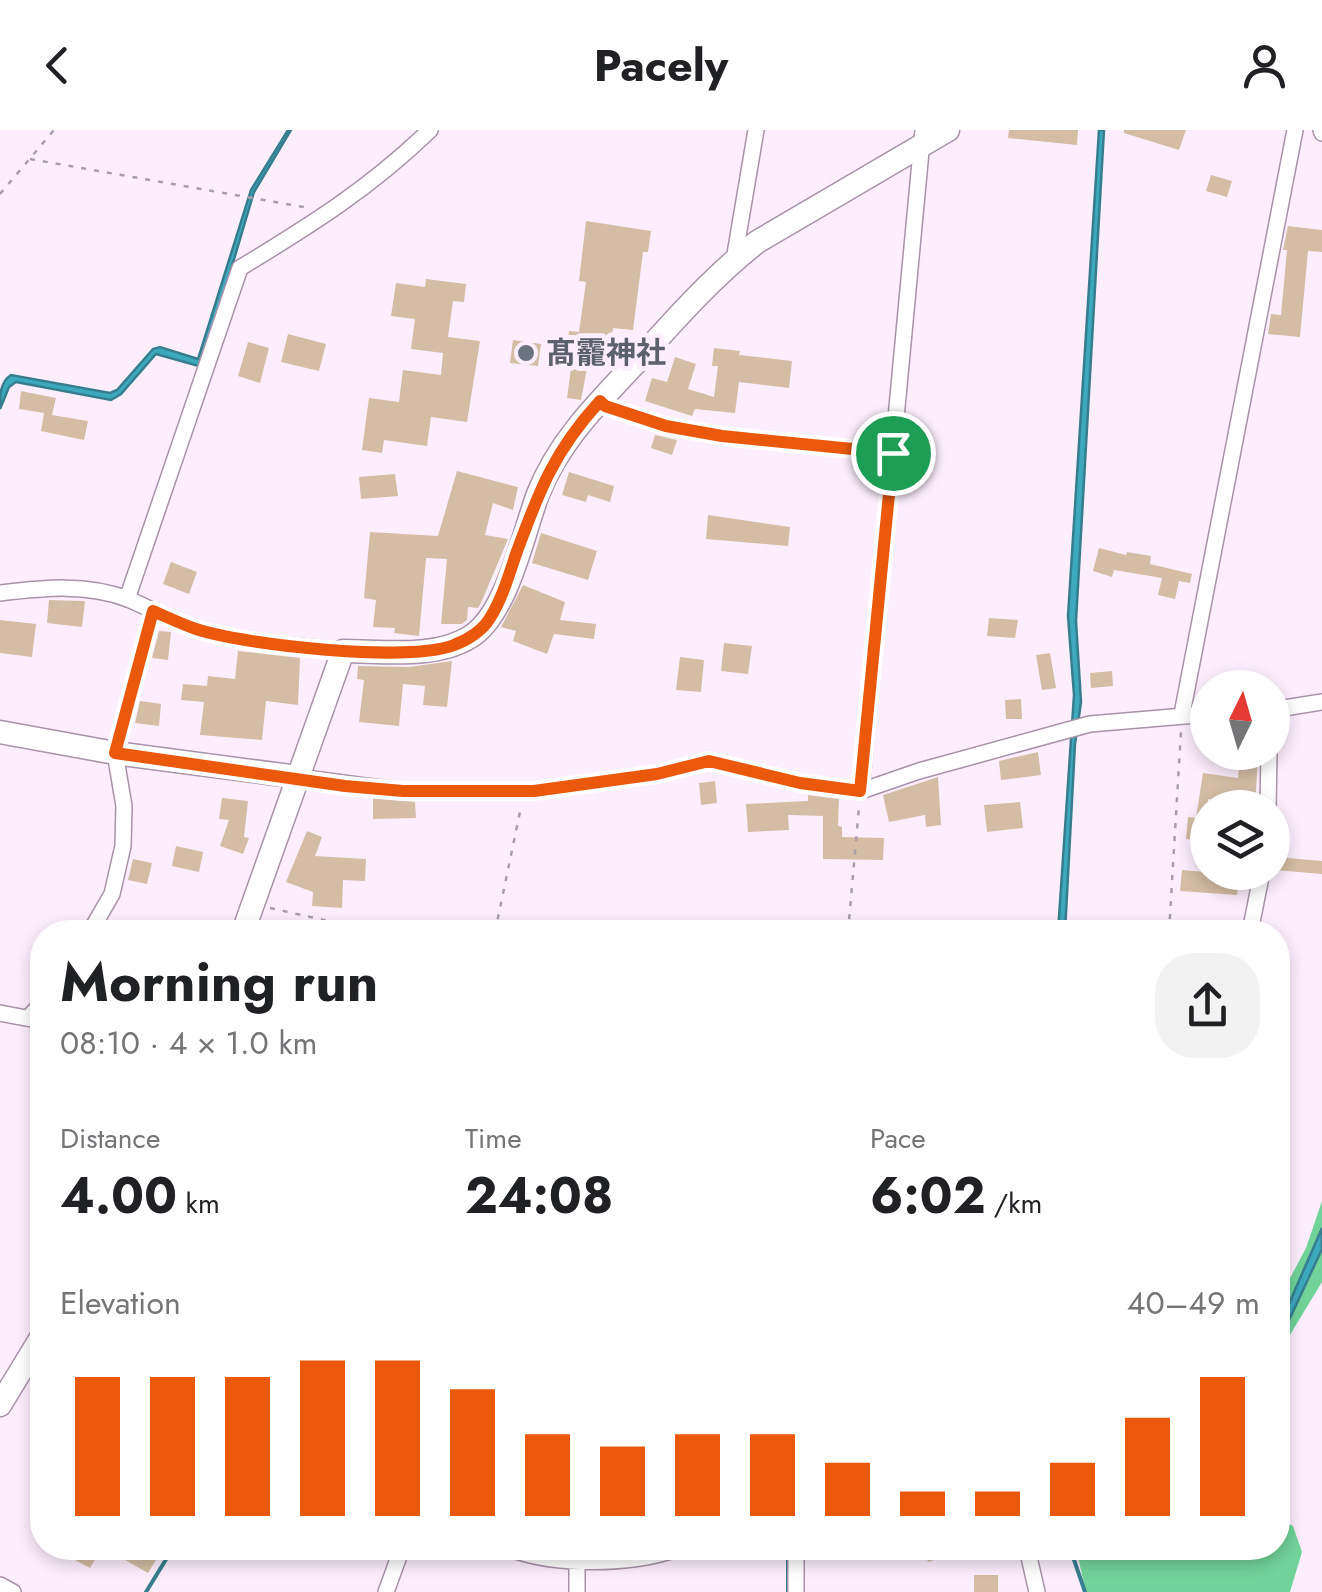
<!DOCTYPE html>
<html lang="en">
<head>
<meta charset="utf-8">
<style>
	:root { --surface:#fff; --page:#f2f2f2; --text:#202124; --muted:#757577; --accent:#ea580c }
	body { margin:0; font-family:Jost,"Noto Sans JP",sans-serif; background:var(--page); color:var(--text); height:100vh; display:flex; flex-direction:column; font-size:38px; white-space:nowrap }
	* { box-sizing:border-box; margin:0 }
	p { font-size:32px; color:var(--muted) }
	.icon { flex:none; width:55px; height:55px; fill:none; stroke:currentColor; stroke-width:2; stroke-linecap:round; stroke-linejoin:round }
	.map { position:relative; flex:1; overflow:hidden }
	.sheet { position:absolute; left:30px; top:790px; width:1260px; height:640px; display:flex; flex-direction:column; background:var(--surface); border-radius:40px; box-shadow:0 5px 15px #0003 }
	.sheet>* { flex:none }
	.needle { width:65px; rotate:5deg }
	.fabs { position:absolute; left:1190px; top:540px; display:grid; gap:20px }
	.fabs a { display:grid; place-items:center; width:100px; height:100px; border-radius:50%; background:var(--surface); box-shadow:0 5px 15px #0003; font-size:50px }
	.pin { position:absolute; display:grid; place-items:center; width:85px; height:85px; color:#fff; margin:-42px; border:5px solid #fff; border-radius:50%; box-shadow:0 2px 10px #0007 }
	.round { display:grid; place-items:center; flex:none; width:105px; height:105px; border-radius:40px; background:var(--page) }
	.headline { display:flex; align-items:center; justify-content:space-between; height:170px; padding:0 30px }
	h1 { font-size:55px; font-weight:700; line-height:75px }
	.metrics { display:grid; grid-template-columns:repeat(3,1fr); gap:15px; height:170px; padding:10px 30px }
	.metrics div { display:grid; align-content:center }
	.metrics b { font-size:50px; font-weight:700 }
	.metrics small { font-size:28px; font-weight:400 }
	.metrics p { font-size:28px }
	.chart { height:280px; padding:20px 30px }
	.chart p { display:flex; justify-content:space-between }
	.chart svg { width:100%; height:180px; margin-top:10px; stroke:var(--accent); stroke-width:6 }
	header { display:flex; justify-content:space-between; align-items:center; height:130px; padding:0 30px; background:var(--surface); font-size:45px; font-weight:700 }
	.map>svg:first-child { display:block }
	.forest { fill:#71d399 }
	.water { fill:#3da9bd; stroke:#367e8f; stroke-width:2.5 }
	.lines { fill:none; stroke-linecap:round; stroke-linejoin:round }
	.stream { stroke:#367e8f; stroke-width:4 }
	.building { fill:#d4bda4 }
	.street-casing { stroke:#a992aa; stroke-width:18 }
	.secondary-casing { stroke:#a992aa; stroke-width:25 }
	.path { stroke:#a99da9; stroke-width:2.5; stroke-dasharray:5 8; stroke-linecap:butt }
	.street { stroke:#fff; stroke-width:15 }
	.secondary { stroke:#fff; stroke-width:22 }
	.route-casing { stroke:#fff; stroke-width:20 }
	.route { stroke:#ea580c; stroke-width:12 }
	.worship-dot { fill:#6b7280; stroke:#fdeefd; stroke-width:4 }
	.labels { text-anchor:middle; stroke-width:10; stroke-linejoin:round; paint-order:stroke }
	.worship-label { font-size:30px; font-weight:bold; fill:#5b616d; stroke:#fdeefd; text-anchor:start }
</style>
</head>
<body>
<header><svg class="icon" aria-label="back" viewBox="0 0 24 24"><path d="M15 5l-7 7 7 7"/></svg>Pacely<svg class="icon" aria-label="person" viewBox="0 0 24 24"><circle cx="12" cy="8" r="4"/><path d="M4 21q1-7 8-7t8 7"/></svg></header>
<div class="map">
<svg width="1322" height="1462" viewBox="0 0 1322 1462">
	<rect width="100%" height="100%" fill="#fdeefd"/>
	<path class="forest" d="M1322 1071V1152L1282 1218 1278 1220V1171L1306 1118Z
		M1278 1388 1293 1396 1302 1422 1290 1462H1087L1085 1458 1076 1418H1278Z"/>
	<path class="water" d="M288 0H291L254 62 202 237 156 224 121 264 111 270 16 252 9 257 0 279C0 265 0 252 11 245L110 263 117 260 153 219 160 217 198 229 251 60Z
		M1099 0H1104L1076 491 1081 572 1075 614 1065 802H1058L1074 565 1068 486Z
		M1322 1098V1119L1278 1214V1199Z"/>
	<g class="lines">
		<path class="stream" d="M788 1418V1462
			M1070 1418 1085 1462
			M146 1462 173 1418"/>
	</g>
	<path class="building" d="M1009 0H1078L1077 15 1008 8Z
		M1124 0H1186L1179 20 1124 3Z
		M1211 45 1232 51 1227 67 1206 61Z
		M586 91 651 101 648 122H643L633 200 613 198 608 236 588 233 581 270 567 268 572 231 565 230 569 201 579 202 586 152 579 151Z
		M1288 96 1322 100V122L1308 121 1300 207 1268 204 1271 184 1281 185 1287 120H1283Z
		M426 149 466 154 464 172 453 171 448 207 480 211 467 292 431 287 427 316 384 310 382 323 362 320 369 268 399 272 403 240 441 245 443 223 411 219 415 189 391 186 396 153 425 157Z
		M288 204 326 214 319 241 281 232Z
		M513 210 541 214 538 236 510 233Z
		M248 212 269 218 260 253 238 246Z
		M714 218 740 221 739 225 792 231 789 258 739 252 735 283 695 279 692 286 645 271 652 248 667 252 675 227 696 234 688 259 714 267 718 236H712Z
		M21 261 56 268 52 285 88 291 84 310 41 301 44 283 19 279Z
		M655 305 677 310 672 325 651 318Z
		M457 341 518 357 513 380 493 373 485 405 508 409 481 473 478 478 468 477 467 490 462 494H441L447 429 426 428 419 506 394 503 395 498 373 497 376 470 364 468 370 402 438 406Z
		M569 342 614 356 610 372 588 365 586 372 562 365Z
		M395 344 398 366 361 369 359 347Z
		M708 385 790 397 788 416 706 409Z
		M541 403 597 421 588 450 532 433Z
		M1099 418 1126 425 1127 422 1151 426 1150 434 1192 444 1190 453 1179 451 1175 469 1158 465 1162 448 1114 440 1112 447 1093 441Z
		M171 432 197 442 189 464 163 454Z
		M523 455 565 472 560 490 596 494 594 509 554 504 547 524 513 511 516 501 501 497Z
		M49 470 85 471 82 497 47 493Z
		M989 488 1018 490 1015 508 987 506Z
		M0 490 36 494 32 527 0 523Z
		M159 501 171 502 168 530 152 528Z
		M724 513 752 516 748 544 721 541Z
		M238 521 300 528 298 575 266 571 262 610 200 605 204 572 181 570 183 554 207 556 208 546 235 549Z
		M1050 523 1056 558 1042 560 1036 525Z
		M680 527 704 530 701 562 676 560Z
		M452 531 447 577 423 575 425 556 403 554 399 596 359 592 364 550 357 549 358 536 409 537Z
		M1112 541 1113 556 1091 558 1090 543Z
		M1021 569 1022 589H1006L1005 570Z
		M140 571 161 574 159 596 135 593Z
		M1038 622 1041 645 1001 650 999 631Z
		M1240 626 1258 627 1255 678H1236V673L1208 669V711L1186 709 1188 687 1196 688 1203 643 1238 648Z
		M938 647 941 695 926 697 925 685 889 692 883 665Z
		M715 651 717 673 701 675 699 653Z
		M808 665 839 669 838 696 842 697V707L884 708 883 730 823 729V686L788 685 789 700 748 702 746 674 808 671Z
		M222 668 248 671 244 707 249 708 243 724 220 716 229 690 219 689Z
		M373 668 415 672 416 688 373 689Z
		M1020 672 1023 698 987 702 984 675Z
		M307 701 322 707 315 726 366 729 365 751 343 750 342 778 312 776 313 762 286 752Z
		M176 716 203 722 199 742 172 736Z
		M1276 727 1322 731V744L1275 740Z
		M133 729 152 733 147 754 128 750Z
		M1182 740 1239 745 1237 765 1180 761Z
		M82 1418H102L90 1438 75 1430Z
		M104 1418H151L160 1423 148 1443Z
		M923 1418H965V1420L928 1432Z
		M974 1445H998V1462H974Z"/>
	<g class="lines">
		<defs>
			<path id="street" d="M1321 0 1322 3
				M734 130 756 0
				M600 271 605 276 665 296 721 306 893 323
				M0 463C44 458 86 453 128 469 152 479 174 493 199 500 245 513 295 515 343 521
				M127 469 240 138C311 95 370 58 430 0
				M1272 580 1322 572
				M1182 584 1295 0
				M298 647 403 661H534L657 644 709 631 800 653 861 661 919 641 1090 594 1208 584
				M861 661 923 0
				M1268 678 1269 622
				M90 802 112 764 123 716 124 676 115 623 153 481
				M1250 802 1262 742
				M0 883 42 891
				M28 888 42 873
				M508 1418C553 1436 632 1436 679 1418
				M1027 1418 1037 1462
				M0 1455 13 1462
				M386 1462 402 1418
				M577 1462V1432
				M796 1462V1418"/>
			<path id="secondary" d="M0 602 115 623 298 647
				M243 802 343 521C383 521 435 529 470 507 507 485 523 404 538 364 560 308 603 268 643 225 678 186 715 145 757 112L948 0
				M0 1275 42 1206"/>
		</defs>
		<use href="#street" class="street-casing"/>
		<use href="#secondary" class="secondary-casing"/>
		<path class="path" d="M30 29 309 78
			M0 64 54 0
			M270 778 378 802
			M495 802 521 677
			M848 802 859 677
			M1169 802 1181 601"/>
		<use href="#street" class="street"/>
		<use href="#secondary" class="secondary"/>
	</g>
	<g class="lines">
		<defs>
			<path id="route" d="M600 271 605 276 666 296 722 306 893 323 860 661 800 653 709 631 657 644 534 661H403L345 656 115 623 153 481C167 487 181 494 196 499 244 515 408 533 454 515 468 510 483 500 490 488 502 469 509 445 516 424 539 361 554 321 600 271Z"/>
		</defs>
		<use href="#route" class="route-casing"/>
		<use href="#route" class="route"/>
	</g>
	<circle class="worship-dot" cx="526" cy="223" r="10"/>
	<g class="labels">
		<g class="worship-label">
			<text x="546" y="233">髙靇神社</text>
		</g>
	</g>
</svg>
<div class="fabs">
<a><svg class="needle" viewBox="-14 -14 28 28"><path d="M0-13l5 13h-10z" fill="#e53935"/><path d="M0 13l5-13h-10z" fill="#757577"/></svg></a>
<a><svg class="icon" aria-label="layers" viewBox="0 0 24 24"><path d="M12 4l9 5-9 5-9-5zM3 14l9 5 9-5"/></svg></a>
</div>
<div class="pin" style="left:893px;top:323px;background:#1e9e55"><svg class="icon" aria-label="arrive" viewBox="0 0 24 24"><path d="M6 21V4h12l-3 4 3 4H6"/></svg></div>
<section class="sheet">
<div class="headline"><div><h1>Morning run</h1><p>08:10 · 4 × 1.0 km</p></div><a class="round"><svg class="icon" aria-label="share" viewBox="0 0 24 24"><path d="M12 15V3M7 8l5-5 5 5M5 13v7h14v-7"/></svg></a></div>
<div class="metrics">
<div><p>Distance</p><b>4.00<small> km</small></b></div>
<div><p>Time</p><b>24:08</b></div>
<div><p>Pace</p><b>6:02<small> /km</small></b></div>
</div>
<div class="chart"><p><span>Elevation</span>40–49 m</p>
<svg viewBox="0 0 160 44" preserveAspectRatio="none"><path d="M5 44V10M15 44V10M25 44V10M35 44V6M45 44V6M55 44V13M65 44V24M75 44V27M85 44V24M95 44V24M105 44V31M115 44V38M125 44V38M135 44V31M145 44V20M155 44V10"/></svg>
</div>
</section>
</div>
</body>
</html>
